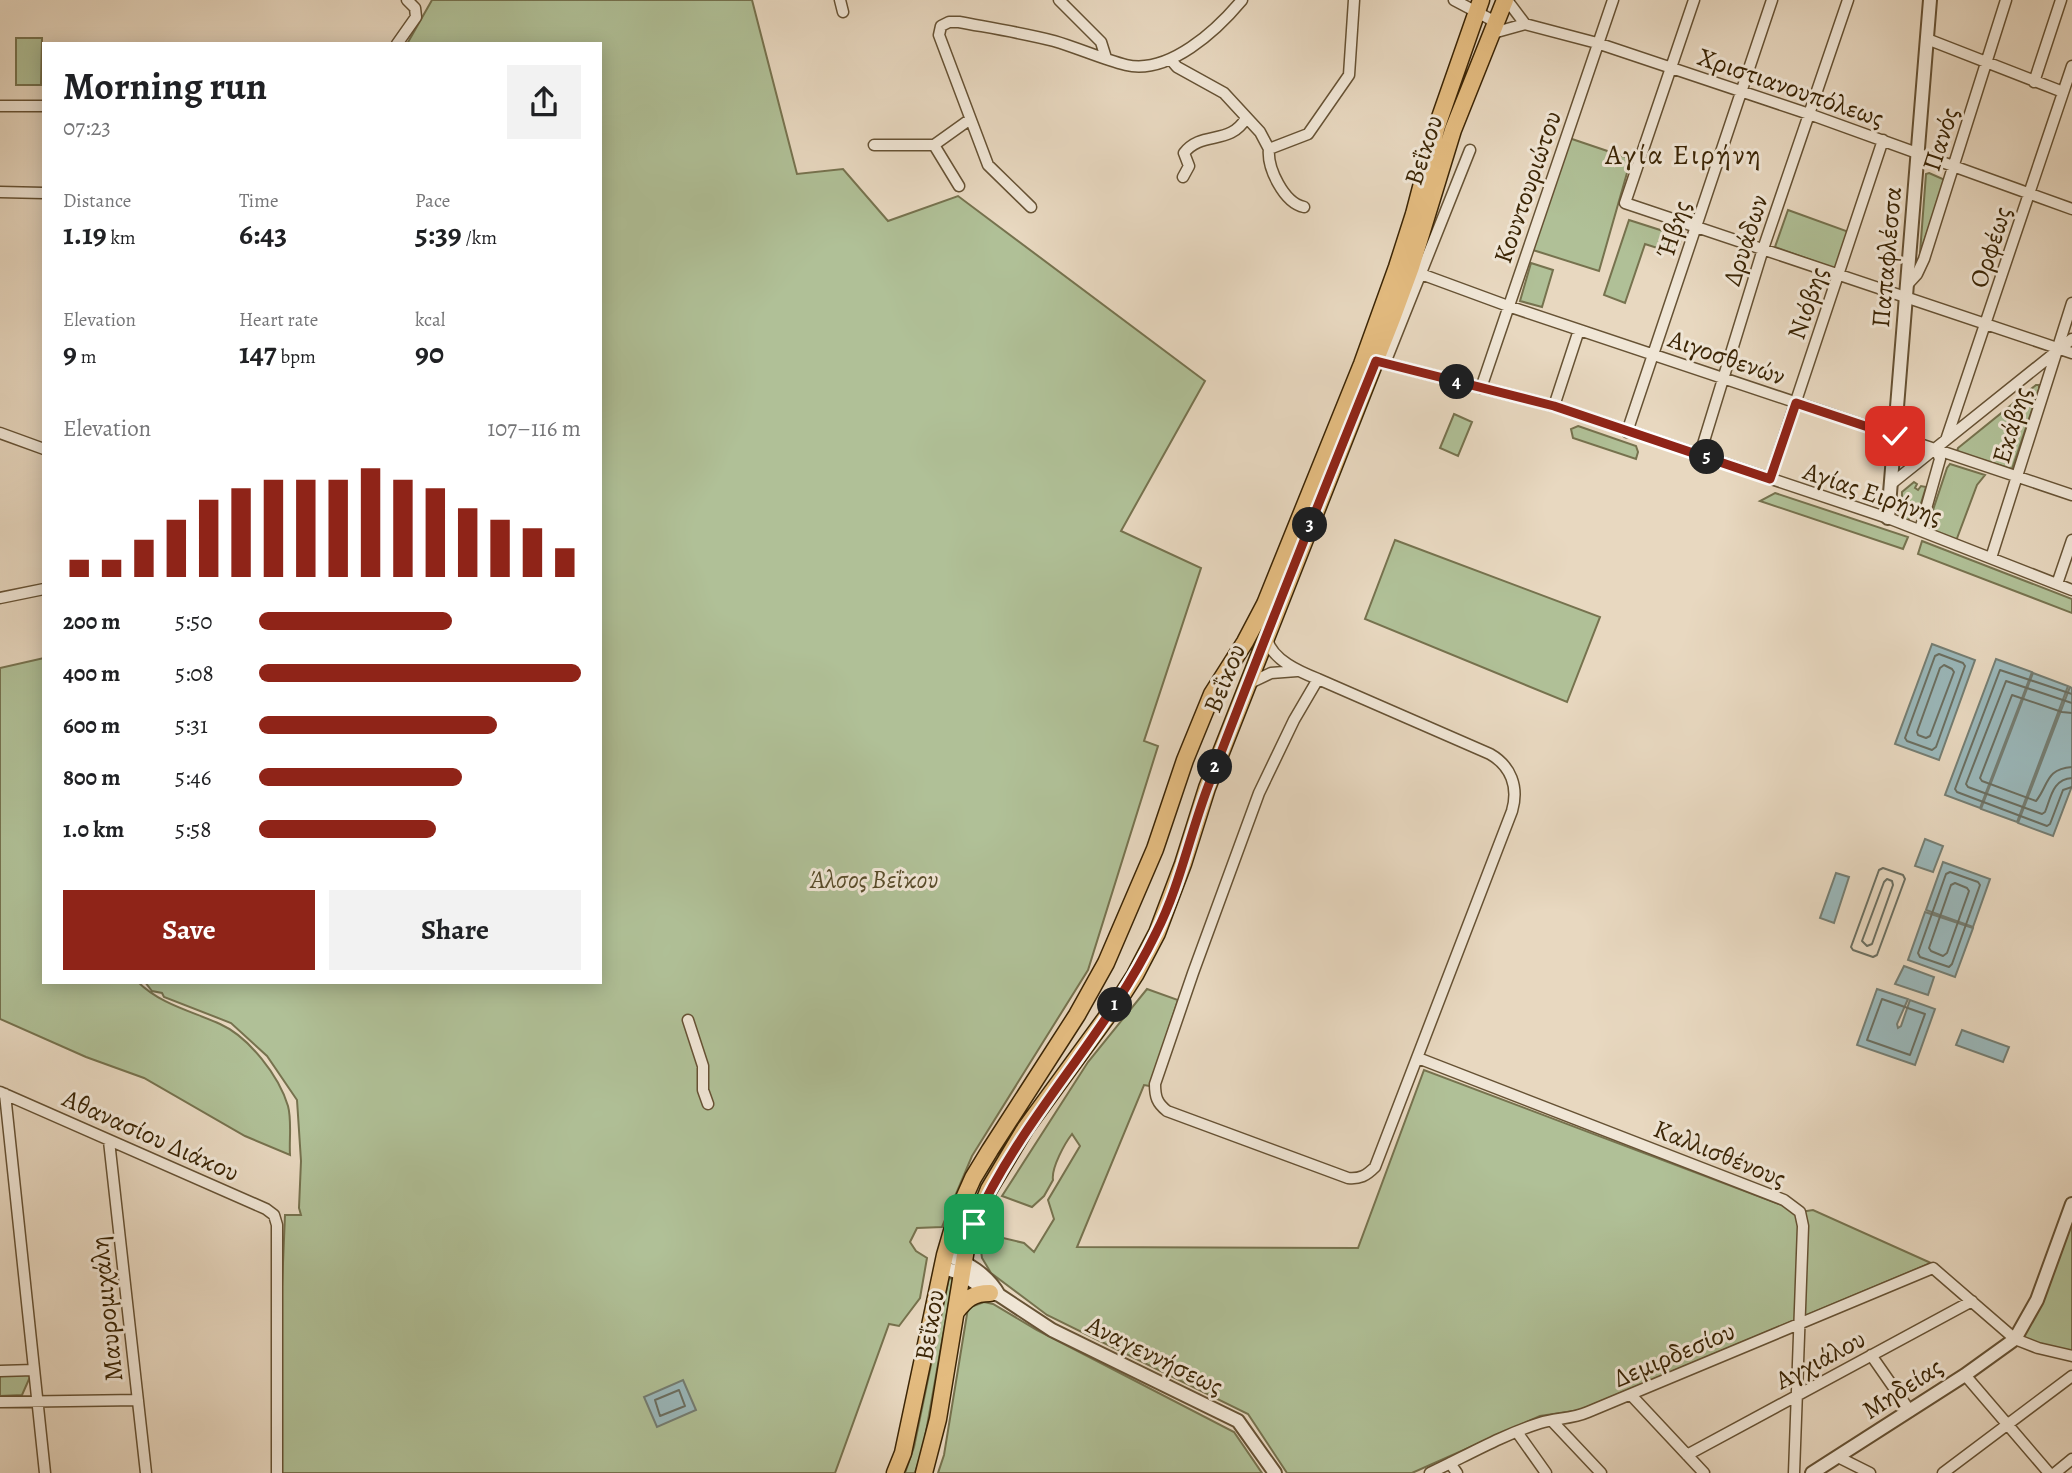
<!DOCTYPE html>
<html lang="en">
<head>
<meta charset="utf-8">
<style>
	:root { --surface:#fff; --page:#f2f2f2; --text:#202124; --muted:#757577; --accent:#8f2418 }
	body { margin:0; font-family:Alegreya,serif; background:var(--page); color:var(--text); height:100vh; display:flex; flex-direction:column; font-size:26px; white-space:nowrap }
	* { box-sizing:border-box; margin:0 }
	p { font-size:23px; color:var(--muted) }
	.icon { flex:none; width:38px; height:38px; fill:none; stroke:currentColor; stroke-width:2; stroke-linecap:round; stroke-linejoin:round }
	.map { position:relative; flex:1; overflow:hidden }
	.side { position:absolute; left:42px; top:42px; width:560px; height:942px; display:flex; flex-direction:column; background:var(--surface); border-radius:0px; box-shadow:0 4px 18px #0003 }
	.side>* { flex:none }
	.pin { position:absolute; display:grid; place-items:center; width:60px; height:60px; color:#fff; margin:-30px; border-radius:14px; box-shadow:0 4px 10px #0006 }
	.km { position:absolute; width:35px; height:35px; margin:-18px; border-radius:50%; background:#222; color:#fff; font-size:19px; line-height:35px; text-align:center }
	.round { display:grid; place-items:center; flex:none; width:74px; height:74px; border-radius:0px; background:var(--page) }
	.overview { display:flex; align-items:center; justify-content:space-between; height:119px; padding:0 21px }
	h1 { font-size:38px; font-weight:600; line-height:52px }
	.metrics { display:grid; grid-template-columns:repeat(3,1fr); gap:10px; height:119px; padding:7px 21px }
	.metrics div { display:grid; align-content:center }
	.metrics b { font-size:30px; font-weight:600 }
	.metrics small { font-size:19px; font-weight:400 }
	.metrics p { font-size:19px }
	.chart { height:196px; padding:14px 21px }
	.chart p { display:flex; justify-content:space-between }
	.chart svg { width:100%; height:126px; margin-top:7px; stroke:var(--accent); stroke-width:6 }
	.action { display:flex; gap:14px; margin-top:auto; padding:14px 21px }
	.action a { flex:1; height:80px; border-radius:0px; background:var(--accent); color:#fff; font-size:28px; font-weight:600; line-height:80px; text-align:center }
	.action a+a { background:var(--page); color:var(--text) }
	ul { padding:0 21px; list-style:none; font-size:23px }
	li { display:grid; grid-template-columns:112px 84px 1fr; align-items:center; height:52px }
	li i { height:18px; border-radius:9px; background:var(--accent) }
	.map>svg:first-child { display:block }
	.green { fill:#b0c097; stroke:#76724e; stroke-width:2 }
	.water { fill:#9ab8bb; stroke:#747d72; stroke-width:2 }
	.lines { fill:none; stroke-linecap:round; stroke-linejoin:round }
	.shore { stroke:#6a6e60; stroke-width:2 }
	.minor-casing { stroke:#665234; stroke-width:13 }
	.tertiary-casing { stroke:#665234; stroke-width:16 }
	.primary-casing { stroke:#3b2505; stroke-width:19 }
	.minor { stroke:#f0e6d6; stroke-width:10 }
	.tertiary { stroke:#f0e6d6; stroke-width:12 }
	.primary { stroke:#e4bc80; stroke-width:16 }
	.route-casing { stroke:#fff; stroke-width:14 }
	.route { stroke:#8f2418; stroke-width:9 }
	.labels { text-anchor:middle; stroke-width:6; stroke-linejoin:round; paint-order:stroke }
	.street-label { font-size:26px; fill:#3b2505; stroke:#f0e6d6 }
	.park-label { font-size:26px; font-style:italic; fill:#584c2a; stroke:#f0e6d6 }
	.neighbourhood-label { font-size:28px; letter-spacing:2px; fill:#3b2505; stroke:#f0e6d6 }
</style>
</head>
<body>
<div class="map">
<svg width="2072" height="1473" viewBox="0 0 2072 1473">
	<rect width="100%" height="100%" fill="#e8d8c0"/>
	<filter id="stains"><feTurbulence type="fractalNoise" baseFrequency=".00286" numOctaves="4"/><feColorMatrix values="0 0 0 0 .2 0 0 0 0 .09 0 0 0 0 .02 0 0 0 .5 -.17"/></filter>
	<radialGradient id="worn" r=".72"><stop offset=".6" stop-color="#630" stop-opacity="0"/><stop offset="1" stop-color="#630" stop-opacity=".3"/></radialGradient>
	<path class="green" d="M432 0H752L797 174 843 169 888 221 958 196 1205 381 1121 531 1201 568 1144 741 1158 746 1088 970 972 1156 942 1227 917 1228 910 1242 916 1251 927 1258 920 1298 899 1326 889 1324 835 1473H281L282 1287 285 1215H301L299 1208 301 1161 297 1100 267 1056 231 1023 164 997 162 993 152 991 145 982H600V44H407Z
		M16 38H42L41 85H16Z
		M1569 138 1631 159 1599 271 1533 250Z
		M1929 173 1945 180 1920 253 1926 174Z
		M1788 210 1849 232 1836 269 1775 247Z
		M1629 220 1682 237 1676 254 1645 244 1625 303 1604 295Z
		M1531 263 1553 270 1542 307 1520 301Z
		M2036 385H2039V389L2012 469 1957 452 1958 448Z
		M1454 414 1472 422 1458 456 1440 448Z
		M1578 426 1636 446 1638 452 1636 459 1573 438 1571 429Z
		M1950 464 1985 475 1977 485 1956 541 1927 528 1947 468Z
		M1914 482 1917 484 1915 488 1918 490 1921 486 1926 487 1918 513 1911 515 1908 521 1902 517V492Z
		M1775 493 1908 537 1903 549 1760 501Z
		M1395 540 1600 617 1567 702 1365 619Z
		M1922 541 2072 599V613L1918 554Z
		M44 658V982H138C160 1004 191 1011 220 1024 249 1037 279 1076 288 1106 292 1121 289 1140 290 1155L245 1136 144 1078 86 1057 0 1019V668Z
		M1147 989 1178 1000 1150 1086 1144 1085 1077 1247 1358 1248 1424 1070 1800 1212 1813 1210 1931 1263 1580 1410 1540 1416 1412 1473H1287L1248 1414 1047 1315 991 1273 982 1258 981 1251 986 1234 1024 1243 1034 1252 1054 1219 1048 1200 1080 1146 1072 1134C1065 1143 1051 1168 1053 1180L1044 1196 1032 1207 1002 1196 1088 1062Z
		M2072 1204V1356L2015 1339Z
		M949 1278 953 1279 923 1449 915 1473H905L914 1447Z
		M984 1302 993 1304 1037 1330 1234 1432 1262 1473H938L944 1455 968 1308Z
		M27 1374 30 1377 22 1395 0 1396V1375Z"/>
	<path class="water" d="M1932 644 1975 660 1939 760 1895 744Z
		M1996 659 2032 672 1980 808 1945 795Z
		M2033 673 2068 686 2017 822 1981 809Z
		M2070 687 2072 688V786L2053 836 2018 823Z
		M1925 839 1943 846 1933 872 1915 866Z
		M1943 862 1990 879 1973 927 1926 910Z
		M1836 873 1849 877 1834 923 1820 918Z
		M1925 912 1973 928 1955 977 1908 960Z
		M1904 966 1934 977 1928 995 1895 984Z
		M1877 989 1908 999 1897 1024 1898 1028 1901 1026 1910 1000 1935 1009 1915 1065 1857 1045Z
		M1962 1030 2009 1047 2003 1062 1956 1045Z
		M683 1380 696 1410 657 1427 644 1397Z"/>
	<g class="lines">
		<path class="shore" d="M1939 654 1963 663 1965 666 1936 747 1932 750 1907 741 1905 738 1935 656Z
			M1944 665 1952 669 1954 672 1930 736 1926 738 1918 735 1917 732 1940 668Z
			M2072 694 2000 670 1955 789 1957 792 2047 826 2050 824 2063 790 2072 787
			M2072 703 2006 681 1966 784 1968 787 2042 814 2045 812C2051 797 2053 779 2072 778
			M2072 713 2062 712 2012 695 1980 778 1982 781 2036 801C2049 785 2045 769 2072 767
			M1883 868 1903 875 1905 879 1877 955 1873 957 1853 950 1851 947 1879 870Z
			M1950 872 1978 882 1980 885 1952 964 1949 967 1920 957 1918 953 1946 874Z
			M1887 879 1892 881 1893 885 1872 944 1867 946 1862 941 1884 882Z
			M1955 883 1967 888 1969 891 1947 953 1943 956 1931 951 1929 948 1951 885Z
			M1882 999 1925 1014 1910 1055 1867 1040Z
			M679 1390 685 1406 660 1416 655 1400Z"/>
		<defs>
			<path id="minor" d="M840 0 843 12
				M1059 0 1101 42 1106 58
				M1454 0 1490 19 1495 27
				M1507 0 1525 24
				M1694 0 1625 203 2072 353
				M1493 33 1525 24 1597 43 1809 114 2072 209
				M1927 39 2063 92
				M397 44 416 17 415 8 407 0
				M1171 60 1177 67 1224 93 1260 132 1269 149 1308 134 1349 75 1354 0
				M2034 82 2061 0
				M0 106H44
				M874 145H934
				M1269 149C1267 168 1284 203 1304 207
				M1183 177 1189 166 1184 153C1202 130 1230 146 1246 118
				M959 186 934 145 969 120
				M0 192 44 193
				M1031 207 988 165 939 35 941 26 949 22H959C991 28 1023 33 1054 41 1078 48 1102 59 1126 65 1169 75 1217 30 1242 0
				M1411 267 1421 274 1508 306 2072 495
				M1906 286 1917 274 1924 259 2006 0
				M1376 361 1554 406 1888 518 2072 590
				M1385 363 1470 150
				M1481 388 1613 0
				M1554 406 1579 330
				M1627 432 1772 0
				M0 433 44 449
				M1946 440 2072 66
				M1700 454 1763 249 1848 0
				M1770 479 1883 140
				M1891 484 2072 339
				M1920 530 1940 459 1936 448
				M1991 558 2072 303
				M2057 584 2072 540
				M0 598 44 589
				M1267 639C1272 660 1300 672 1318 679L1490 754C1511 766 1519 787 1512 811L1375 1167C1366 1176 1360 1179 1348 1178L1167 1111C1157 1103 1155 1097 1155 1084L1193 973 1259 793 1294 720 1318 679
				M1248 684 1271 673 1297 671
				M688 1020 703 1066V1090L708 1104
				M1418 1058 1784 1200 1800 1212 1803 1226 1794 1473
				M0 1092 266 1209 274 1215 277 1225V1473
				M5 1094 45 1473
				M109 1141 146 1473
				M1871 1355 1910 1411
				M0 1371 34 1370
				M1965 1375 2049 1473
				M1631 1395 1704 1473
				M0 1402 138 1400
				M1552 1421 1601 1473
				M1517 1432 1546 1473
				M1687 1455 1972 1301
				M1838 1457 1870 1473
				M1450 1463 1457 1473
				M1430 1473C1466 1456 1502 1435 1540 1423 1556 1418 1572 1419 1588 1412L1933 1268 2015 1339 2038 1348 2072 1356
				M1943 1473 2072 1376
				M2055 1473 2072 1459"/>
			<path id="tertiary" d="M1888 518 1930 0
				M945 1255C966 1261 988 1275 999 1295
				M942 1267 962 1274 990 1293 999 1295 1052 1330 1238 1421 1275 1473
				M1812 1473 1965 1375 2015 1339 2037 1300 2072 1204"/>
			<path id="primary" d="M956 1312C966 1299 973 1293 990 1293
				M895 1473 903 1453 945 1255 957 1214 973 1178 990 1150 1077 1015 1106 963 1155 849 1185 760 1212 694 1245 642 1265 604 1362 364 1397 267 1414 214 1437 126 1481 0
				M924 1473 938 1419 967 1243 989 1189 1025 1129 1119 1000 1135 975 1157 933 1183 864 1207 788 1393 316 1411 267 1453 130 1505 0"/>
		</defs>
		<use href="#minor" class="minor-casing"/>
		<use href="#tertiary" class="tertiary-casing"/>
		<use href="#primary" class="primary-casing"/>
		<use href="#minor" class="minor"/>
		<use href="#tertiary" class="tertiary"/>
		<use href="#primary" class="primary"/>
	</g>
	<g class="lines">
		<defs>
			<path id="route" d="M974 1224C1021 1118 1106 1037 1156 933 1180 886 1190 833 1209 784 1263 642 1319 502 1376 361L1554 406 1770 479 1796 403 1895 436"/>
		</defs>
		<use href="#route" class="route-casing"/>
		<use href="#route" class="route"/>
	</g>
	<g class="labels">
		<g class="street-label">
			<text transform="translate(1791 87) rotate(19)" y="9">Χριστιανουπόλεως</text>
			<text transform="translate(1940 139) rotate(-72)" y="9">Πανός</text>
			<text transform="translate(1423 150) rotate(-72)" y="9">Βεΐκου</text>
			<text transform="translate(1527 187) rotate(-71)" y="9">Κουντουριώτου</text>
			<text transform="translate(1673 229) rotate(-72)" y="9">Ήβης</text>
			<text transform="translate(1745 240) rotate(-72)" y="9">Δρυάδων</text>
			<text transform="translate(1990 247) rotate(-72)" y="9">Ορφέως</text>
			<text transform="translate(1886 257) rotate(-85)" y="9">Παπαφλέσσα</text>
			<text transform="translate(1807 303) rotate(-71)" y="9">Νιόβης</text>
			<text transform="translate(1727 357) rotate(19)" y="9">Αιγοσθενών</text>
			<text transform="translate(2011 425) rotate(-73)" y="9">Εκάβης</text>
			<text transform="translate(1873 493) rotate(19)" y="9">Αγίας Ειρήνης</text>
			<text transform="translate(1224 678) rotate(-68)" y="9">Βεΐκου</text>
			<text transform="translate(151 1135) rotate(24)" y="9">Αθανασίου Διάκου</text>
			<text transform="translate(1720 1153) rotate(22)" y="9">Καλλισθένους</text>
			<text transform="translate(106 1309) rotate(-96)" y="9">Μαυρομιχάλη</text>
			<text transform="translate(929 1325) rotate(-80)" y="9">Βεΐκου</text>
			<text transform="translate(1674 1354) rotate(-23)" y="9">Δεμιρδεσίου</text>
			<text transform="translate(1155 1355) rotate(26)" y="9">Αναγεννήσεως</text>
			<text transform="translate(1820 1359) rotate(-28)" y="9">Αγχιάλου</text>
			<text transform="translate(1902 1388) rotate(-33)" y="9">Μηδείας</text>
		</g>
		<g class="park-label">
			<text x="873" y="888">Άλσος Βεΐκου</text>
		</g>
		<g class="neighbourhood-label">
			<text x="1684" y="164">Αγία Ειρήνη</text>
		</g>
	</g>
	<rect width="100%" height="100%" filter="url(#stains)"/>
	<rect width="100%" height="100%" fill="url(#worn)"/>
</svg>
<div class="pin" style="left:974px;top:1224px;background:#1e9e55"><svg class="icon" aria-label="arrive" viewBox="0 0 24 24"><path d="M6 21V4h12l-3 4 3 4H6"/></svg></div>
<div class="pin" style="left:1895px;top:436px;background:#d93025"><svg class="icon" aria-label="check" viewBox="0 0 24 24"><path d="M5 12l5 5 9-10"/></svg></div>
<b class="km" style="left:1115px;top:1005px">1</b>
<b class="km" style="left:1215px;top:767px">2</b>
<b class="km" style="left:1310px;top:525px">3</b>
<b class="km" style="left:1457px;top:382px">4</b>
<b class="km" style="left:1707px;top:457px">5</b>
<section class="side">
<div class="overview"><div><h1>Morning run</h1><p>07:23</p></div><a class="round"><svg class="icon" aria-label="share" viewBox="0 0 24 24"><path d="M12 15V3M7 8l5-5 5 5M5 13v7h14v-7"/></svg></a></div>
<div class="metrics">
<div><p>Distance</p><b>1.19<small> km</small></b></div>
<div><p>Time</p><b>6:43</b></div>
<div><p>Pace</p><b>5:39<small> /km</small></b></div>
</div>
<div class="metrics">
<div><p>Elevation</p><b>9<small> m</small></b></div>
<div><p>Heart rate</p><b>147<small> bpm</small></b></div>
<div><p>kcal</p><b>90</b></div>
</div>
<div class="chart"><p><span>Elevation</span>107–116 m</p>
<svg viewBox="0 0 160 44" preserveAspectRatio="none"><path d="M5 44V38M15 44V38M25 44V31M35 44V24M45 44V17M55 44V13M65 44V10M75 44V10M85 44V10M95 44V6M105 44V10M115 44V13M125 44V20M135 44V24M145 44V27M155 44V34"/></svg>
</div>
<ul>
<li><b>200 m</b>5:50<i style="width:60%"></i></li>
<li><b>400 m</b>5:08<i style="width:100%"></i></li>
<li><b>600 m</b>5:31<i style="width:74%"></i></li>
<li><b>800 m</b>5:46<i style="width:63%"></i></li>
<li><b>1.0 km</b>5:58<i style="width:55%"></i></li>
</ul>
<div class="action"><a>Save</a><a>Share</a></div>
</section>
</div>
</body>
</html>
